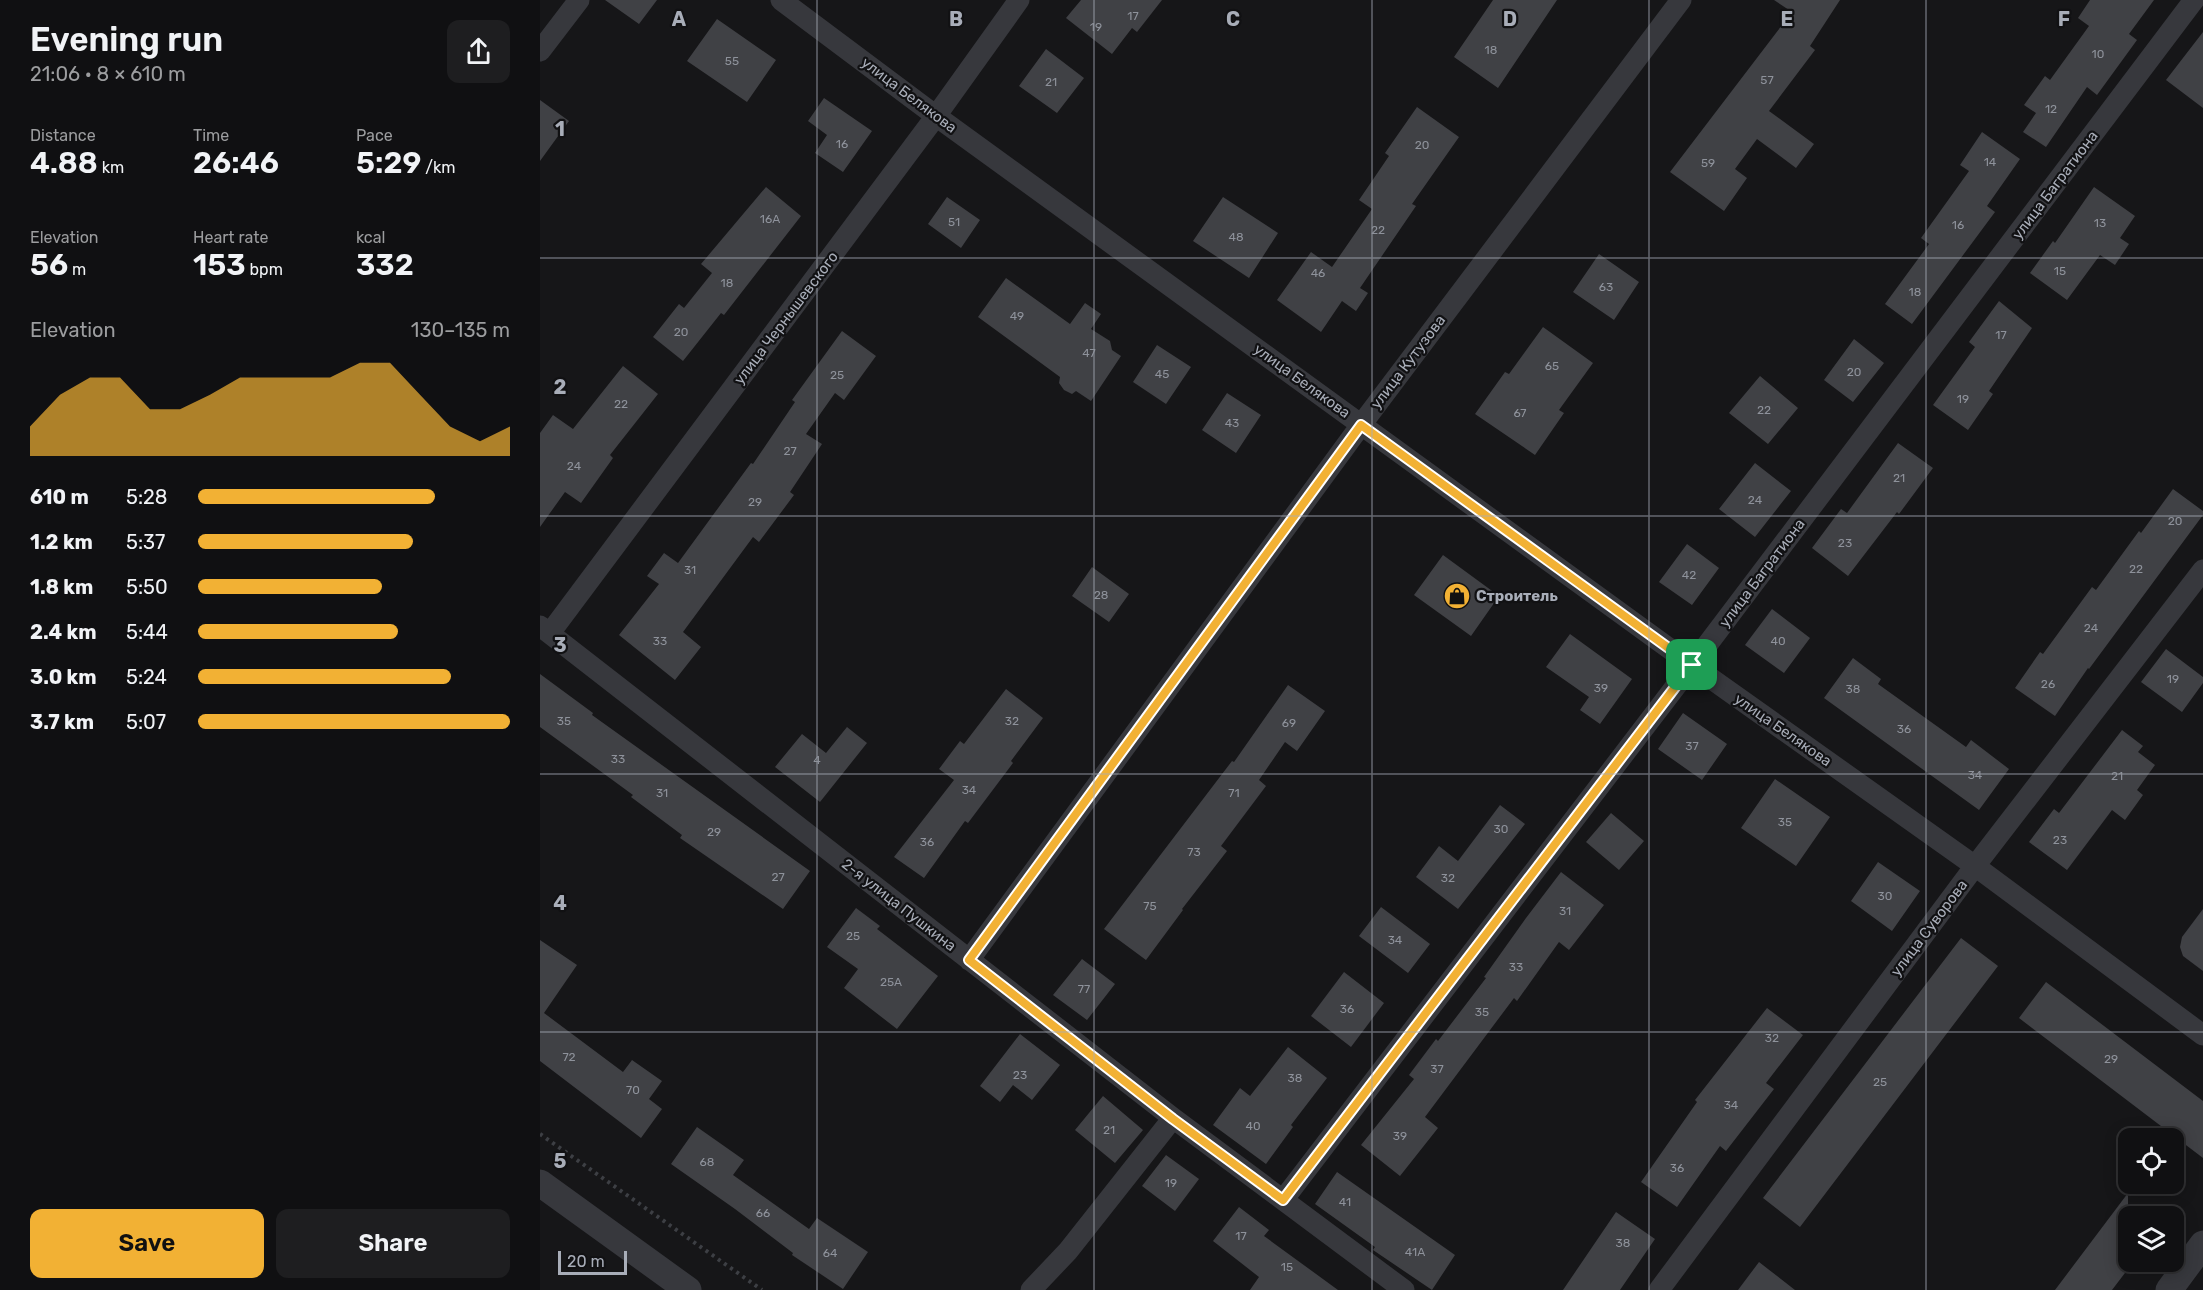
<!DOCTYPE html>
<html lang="en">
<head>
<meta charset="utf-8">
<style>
	:root { --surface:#101012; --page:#1e1e20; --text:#f1f3f6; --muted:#9c9d9f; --line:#303032; --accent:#f2b134 }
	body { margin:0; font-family:Rubik,sans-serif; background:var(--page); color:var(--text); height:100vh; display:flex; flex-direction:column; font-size:22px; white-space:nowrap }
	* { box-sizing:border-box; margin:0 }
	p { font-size:20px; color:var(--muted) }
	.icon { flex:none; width:33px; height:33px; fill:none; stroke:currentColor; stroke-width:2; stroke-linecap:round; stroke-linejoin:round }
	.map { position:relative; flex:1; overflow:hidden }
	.sheet { display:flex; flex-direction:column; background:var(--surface); width:540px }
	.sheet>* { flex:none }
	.controls { position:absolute; left:1578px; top:1128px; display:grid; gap:12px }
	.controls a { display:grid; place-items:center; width:66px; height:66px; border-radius:12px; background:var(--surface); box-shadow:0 3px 15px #0003,0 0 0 2px var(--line); font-size:30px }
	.scale { position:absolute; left:18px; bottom:15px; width:69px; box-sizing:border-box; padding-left:6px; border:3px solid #a8adb8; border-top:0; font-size:16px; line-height:21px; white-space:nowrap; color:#a8adb8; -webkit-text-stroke:4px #111113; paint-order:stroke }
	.pin { position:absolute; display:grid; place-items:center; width:51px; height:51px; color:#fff; margin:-26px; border-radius:12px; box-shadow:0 3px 9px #0006 }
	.round { display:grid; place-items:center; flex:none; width:63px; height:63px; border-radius:12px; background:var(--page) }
	.summary { display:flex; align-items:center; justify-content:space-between; height:102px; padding:0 30px }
	h1 { font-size:33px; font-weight:600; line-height:45px }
	.stats { display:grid; grid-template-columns:repeat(3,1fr); gap:9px; height:102px; padding:6px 30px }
	.stats div { display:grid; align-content:center }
	.stats b { font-size:30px; font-weight:600 }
	.stats small { font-size:16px; font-weight:400 }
	.stats p { font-size:16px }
	.chart { height:168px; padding:12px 30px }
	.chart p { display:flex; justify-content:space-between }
	.chart svg { width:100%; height:108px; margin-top:6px; fill:var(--accent); opacity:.7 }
	.primary-button { display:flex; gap:12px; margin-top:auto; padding:12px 30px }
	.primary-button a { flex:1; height:69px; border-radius:12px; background:var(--accent); color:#111; font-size:24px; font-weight:600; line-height:69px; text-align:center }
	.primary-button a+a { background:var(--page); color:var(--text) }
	ul { padding:0 30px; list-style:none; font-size:20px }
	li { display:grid; grid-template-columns:96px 72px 1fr; align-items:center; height:45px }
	li i { height:15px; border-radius:8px; background:var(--accent) }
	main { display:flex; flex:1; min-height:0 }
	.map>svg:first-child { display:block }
	.building { fill:#404145 }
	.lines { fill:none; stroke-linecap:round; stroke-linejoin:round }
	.path { stroke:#3d3f44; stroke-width:4; stroke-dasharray:3 4.5; stroke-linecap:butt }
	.minor { stroke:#37383d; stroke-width:21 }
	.tertiary { stroke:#37383d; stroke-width:27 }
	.route-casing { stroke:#fff; stroke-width:12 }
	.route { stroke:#f2b134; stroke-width:8 }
	.grid { fill:none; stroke:#a8adb8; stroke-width:1.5; stroke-opacity:0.55 }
	.labels { text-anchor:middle; stroke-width:4.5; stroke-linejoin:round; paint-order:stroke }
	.number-label { font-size:12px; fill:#8e929b }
	.street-label { font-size:15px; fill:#a8adb8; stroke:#111113 }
	.poi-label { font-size:15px; font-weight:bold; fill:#a8adb8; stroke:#111113; text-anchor:start }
	.grid-label { font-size:20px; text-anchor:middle; font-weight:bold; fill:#a8adb8; stroke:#111113; stroke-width:4.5; stroke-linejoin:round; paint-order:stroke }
</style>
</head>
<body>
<main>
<section class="sheet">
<div class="summary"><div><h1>Evening run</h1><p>21:06 · 8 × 610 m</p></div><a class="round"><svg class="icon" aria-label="share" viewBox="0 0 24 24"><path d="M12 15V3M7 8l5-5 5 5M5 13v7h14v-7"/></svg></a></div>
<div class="stats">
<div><p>Distance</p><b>4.88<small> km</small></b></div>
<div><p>Time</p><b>26:46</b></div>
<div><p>Pace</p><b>5:29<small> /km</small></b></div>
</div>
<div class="stats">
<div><p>Elevation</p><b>56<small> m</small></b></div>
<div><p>Heart rate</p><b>153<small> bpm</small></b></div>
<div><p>kcal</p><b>332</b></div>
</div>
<div class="chart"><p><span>Elevation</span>130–135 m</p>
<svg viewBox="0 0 160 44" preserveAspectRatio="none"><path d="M0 44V32L10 19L20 12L30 12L40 25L50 25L60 19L70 12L80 12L90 12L100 12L110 6L120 6L130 19L140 32L150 38L160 32V44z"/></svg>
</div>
<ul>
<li><b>610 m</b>5:28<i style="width:76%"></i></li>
<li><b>1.2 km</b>5:37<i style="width:69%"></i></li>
<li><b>1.8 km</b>5:50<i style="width:59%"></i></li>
<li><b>2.4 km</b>5:44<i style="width:64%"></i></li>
<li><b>3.0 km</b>5:24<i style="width:81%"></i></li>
<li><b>3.7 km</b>5:07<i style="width:100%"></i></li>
</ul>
<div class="primary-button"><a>Save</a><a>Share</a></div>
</section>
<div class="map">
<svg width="1663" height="1290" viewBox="0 0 1663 1290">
	<rect width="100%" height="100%" fill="#161618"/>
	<path class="building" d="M65 0H117L99 24Z
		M541 0H622L597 32 592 28 572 54 526 18Z
		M953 0H1017L958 88 914 57Z
		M1234 0H1300L1270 46 1275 50 1229 111 1274 144 1256 168 1217 139 1195 169 1207 178 1184 211 1130 172 1252 12Z
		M1550 0H1614L1589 34 1597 40 1557 95 1547 87 1506 147 1483 132 1496 113 1484 105 1505 76 1510 80 1549 26 1538 18Z
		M177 19 236 60 207 102 147 61Z
		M1663 32V108L1626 80Z
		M506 49 544 78 517 113 479 86Z
		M284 98 332 131 303 172 275 153 287 135 268 121Z
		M0 100 29 121 0 161Z
		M877 107 919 137 872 204 876 206 820 288 828 293 816 311 802 301 781 332 737 300 771 252 792 267 832 209 819 200 849 156 845 153Z
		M1442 132 1480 159 1447 206 1455 212 1372 324 1345 304 1389 244 1381 238 1429 171 1420 165Z
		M226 187 261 216 184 315 181 313 143 361 113 337 139 304 144 308 172 273 161 264Z
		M1554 187 1595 216 1580 238 1589 244 1575 265 1560 255 1527 300 1490 273 1513 241 1515 243Z
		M407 197 440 220 421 248 388 224Z
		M683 197 738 233 709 278 653 241Z
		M1059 254 1099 282 1074 320 1033 292Z
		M466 278 530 324 545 303 561 314 551 329 570 341 572 350 581 356 551 401 536 391 532 394 524 390 519 383 520 377 438 317Z
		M1459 301 1492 328 1449 391 1453 394 1428 430 1393 405 1435 347 1429 342Z
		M1003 327 1053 363 1019 410 1024 413 995 455 935 414 965 372 969 374Z
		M302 331 336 356 304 400 295 393 266 434 282 444 250 492 254 495 219 542 213 537 143 632 161 647 135 680 79 635 119 584 107 576 124 553 138 563 211 463 213 464 255 402 252 400Z
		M1314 339 1344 363 1313 402 1284 380Z
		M617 345 651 367 626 404 593 382Z
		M83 366 118 394 70 455 73 458 41 503 25 492 0 527V433L13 415 33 429Z
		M1220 376 1258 408 1228 444 1189 413Z
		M687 393 721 415 696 453 662 430Z
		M1358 443 1393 468 1359 514 1357 512 1308 576 1272 548 1301 509 1307 513Z
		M1215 463 1251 491 1215 537 1179 509Z
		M1633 489 1663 511V515L1549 669 1548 668 1515 716 1475 688 1500 652 1503 654 1552 587 1556 590 1599 531 1601 533Z
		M1147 544 1179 568 1152 605 1119 582Z
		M903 555 959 596 931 636 874 595Z
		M552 567 589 594 569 622 532 596Z
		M1232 609 1270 638 1244 673 1205 645Z
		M1030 634 1092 679 1060 724 1040 710 1049 697 1006 667Z
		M1626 649 1663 677V683L1642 712 1601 682Z
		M1313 658 1341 679 1338 684 1426 747 1431 740 1469 769 1439 810 1284 698Z
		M0 674 53 713 52 715 270 871 243 909 140 838 142 835 91 797 93 795 0 727Z
		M748 685 785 711 757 751 745 742 719 780 726 786 681 846 687 851 642 909 643 910 606 960 564 929 692 761 694 762Z
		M466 689 503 718 471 761 473 763 428 823 425 821 384 878 354 857 414 780 399 769 420 741 424 744Z
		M1143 713 1187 744 1162 780 1118 749Z
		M307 727 327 743 280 802 235 767 262 734 286 753Z
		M1582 730 1603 746 1598 752 1615 765 1597 790 1603 795 1585 820 1572 810 1527 870 1489 842 1514 809 1519 813Z
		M1235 779 1290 817 1256 866 1201 828Z
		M960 805 985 824 918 909 876 877 899 846 918 861Z
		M1071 813 1104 841 1079 870 1046 842Z
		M1338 862 1380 891 1352 931 1311 901Z
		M1021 872 1064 905 1029 950 1019 942 977 1001 974 998 885 1117 898 1128 860 1176 821 1145 874 1079 869 1075 896 1039 898 1041 946 978 944 977 986 918Z
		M841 907 890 944 868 973 819 936Z
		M316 908 340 926 337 929 398 976 357 1029 304 988 318 969 287 947Z
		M1663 909V971L1643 956 1640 947 1642 937Z
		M1421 938 1458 966 1260 1227 1223 1198Z
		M0 940 37 965 4 1013 83 1072 92 1060 122 1081 109 1099 122 1109 101 1138 0 1061Z
		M542 959 575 984 547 1020 513 995Z
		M804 972 844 1003 811 1047 771 1016Z
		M1506 982 1663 1101V1158L1479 1018Z
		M1227 1008 1263 1035 1226 1083 1234 1089 1186 1151 1180 1146 1137 1207 1101 1182 1157 1102 1155 1100Z
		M480 1034 520 1065 492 1100 473 1085 460 1102 440 1086Z
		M748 1047 787 1078 751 1125 753 1127 726 1164 673 1125 700 1088 710 1096Z
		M563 1096 603 1130 575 1163 535 1130Z
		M157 1127 204 1160 193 1175 269 1229 277 1218 328 1252 303 1289 252 1255 253 1253 195 1209 131 1164Z
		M626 1155 659 1179 635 1211 602 1186Z
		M797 1172 915 1255 892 1290 833 1250 835 1247 775 1204Z
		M1588 1193V1269L1572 1290H1515Z
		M699 1207 729 1230 724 1236 798 1290H710L719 1277 673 1241Z
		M1076 1212 1115 1239 1080 1290H1023Z
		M1219 1262 1255 1290H1198Z"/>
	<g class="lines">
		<path class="path" d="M0 1134 222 1290"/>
		<path class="minor" d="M241 0 396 116 1152 665 1435 866 1663 1035
			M0 51 39 0
			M0 626 633 1118 864 1290
			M10 633 396 116 479 0
			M429 960 821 425 1141 0
			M743 1200 1152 665 1654 0
			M491 1290 528 1251 633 1118
			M1119 1290 1435 866 1663 570"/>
		<path class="tertiary" d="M0 1183 148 1290
			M1629 1290 1663 1244"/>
	</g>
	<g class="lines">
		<defs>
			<path id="route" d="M821 425 1152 665 743 1200 633 1119 429 960Z"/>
		</defs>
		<use href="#route" class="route-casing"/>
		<use href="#route" class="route"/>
	</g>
	<path class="grid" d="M277 0V1290M554 0V1290M832 0V1290M1109 0V1290M1386 0V1290M0 258H1663M0 516H1663M0 774H1663M0 1032H1663"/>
	<defs>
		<symbol id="shop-disc" viewBox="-11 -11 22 22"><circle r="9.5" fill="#f2b134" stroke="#111113"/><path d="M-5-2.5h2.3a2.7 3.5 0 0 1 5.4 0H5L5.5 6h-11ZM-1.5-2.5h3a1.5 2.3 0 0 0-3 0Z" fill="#111"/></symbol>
	</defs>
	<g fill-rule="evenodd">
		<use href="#shop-disc" x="902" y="581" width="30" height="30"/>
	</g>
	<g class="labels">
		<g class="number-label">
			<text x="593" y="20">17</text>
			<text x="556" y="31">19</text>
			<text x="951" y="54">18</text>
			<text x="1558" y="58">10</text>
			<text x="192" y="65">55</text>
			<text x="1227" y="84">57</text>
			<text x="511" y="86">21</text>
			<text x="1511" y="113">12</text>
			<text x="302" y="148">16</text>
			<text x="882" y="149">20</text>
			<text x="1450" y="166">14</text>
			<text x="1168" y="167">59</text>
			<text x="230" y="223">16А</text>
			<text x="414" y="226">51</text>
			<text x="1560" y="227">13</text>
			<text x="1418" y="229">16</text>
			<text x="838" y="234">22</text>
			<text x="696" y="241">48</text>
			<text x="1520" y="275">15</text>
			<text x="778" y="277">46</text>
			<text x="187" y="287">18</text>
			<text x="1066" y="291">63</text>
			<text x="1375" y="296">18</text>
			<text x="477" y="320">49</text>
			<text x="141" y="336">20</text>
			<text x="1461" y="339">17</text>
			<text x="549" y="357">47</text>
			<text x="1012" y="370">65</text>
			<text x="1314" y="376">20</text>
			<text x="622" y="378">45</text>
			<text x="297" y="379">25</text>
			<text x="1423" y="403">19</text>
			<text x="81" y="408">22</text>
			<text x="1224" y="414">22</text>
			<text x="980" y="417">67</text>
			<text x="692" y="427">43</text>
			<text x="250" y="455">27</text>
			<text x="34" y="470">24</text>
			<text x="1359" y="482">21</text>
			<text x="1215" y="504">24</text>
			<text x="215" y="506">29</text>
			<text x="1635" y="525">20</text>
			<text x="1305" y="547">23</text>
			<text x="1596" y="573">22</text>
			<text x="150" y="574">31</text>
			<text x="1149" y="579">42</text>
			<text x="561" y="599">28</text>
			<text x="1551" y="632">24</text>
			<text x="120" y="645">33</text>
			<text x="1238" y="645">40</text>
			<text x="1633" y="683">19</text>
			<text x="1508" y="688">26</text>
			<text x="1061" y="692">39</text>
			<text x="1313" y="693">38</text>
			<text x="24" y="725">35</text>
			<text x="472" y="725">32</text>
			<text x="749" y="727">69</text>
			<text x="1364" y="733">36</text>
			<text x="1152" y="750">37</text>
			<text x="78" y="763">33</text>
			<text x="277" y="764">4</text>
			<text x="1435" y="779">34</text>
			<text x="1577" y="780">21</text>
			<text x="429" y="794">34</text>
			<text x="122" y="797">31</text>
			<text x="694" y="797">71</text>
			<text x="1245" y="826">35</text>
			<text x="961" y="833">30</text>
			<text x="174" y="836">29</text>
			<text x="1520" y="844">23</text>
			<text x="387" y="846">36</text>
			<text x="654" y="856">73</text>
			<text x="238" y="881">27</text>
			<text x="908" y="882">32</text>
			<text x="1345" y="900">30</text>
			<text x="610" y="910">75</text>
			<text x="1025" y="915">31</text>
			<text x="313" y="940">25</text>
			<text x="855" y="944">34</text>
			<text x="976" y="971">33</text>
			<text x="351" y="986">25А</text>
			<text x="544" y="993">77</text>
			<text x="807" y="1013">36</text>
			<text x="942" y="1016">35</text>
			<text x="1232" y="1042">32</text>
			<text x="29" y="1061">72</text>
			<text x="1571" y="1063">29</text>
			<text x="897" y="1073">37</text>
			<text x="480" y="1079">23</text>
			<text x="755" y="1082">38</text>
			<text x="1340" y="1086">25</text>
			<text x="93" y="1094">70</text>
			<text x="1191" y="1109">34</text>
			<text x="713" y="1130">40</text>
			<text x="569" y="1134">21</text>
			<text x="860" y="1140">39</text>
			<text x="167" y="1166">68</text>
			<text x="1137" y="1172">36</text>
			<text x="631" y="1187">19</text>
			<text x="805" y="1206">41</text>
			<text x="223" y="1217">66</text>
			<text x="701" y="1240">17</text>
			<text x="1083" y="1247">38</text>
			<text x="875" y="1256">41А</text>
			<text x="290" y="1257">64</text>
			<text x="747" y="1271">15</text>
		</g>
		<g class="street-label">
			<text transform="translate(369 95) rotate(37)" y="5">улица Белякова</text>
			<text transform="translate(1515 185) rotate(-53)" y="5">улица Багратиона</text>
			<text transform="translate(246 318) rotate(-53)" y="5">улица Чернышевского</text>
			<text transform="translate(868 362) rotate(-53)" y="5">улица Кутузова</text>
			<text transform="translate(762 381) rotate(36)" y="5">улица Белякова</text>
			<text transform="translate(1222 573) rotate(-53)" y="5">улица Багратиона</text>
			<text transform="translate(1243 730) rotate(35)" y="5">улица Белякова</text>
			<text transform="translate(359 905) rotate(38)" y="5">2-я улица Пушкина</text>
			<text transform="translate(1389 928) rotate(-53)" y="5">улица Суворова</text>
		</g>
		<g class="poi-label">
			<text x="936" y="601">Строитель</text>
		</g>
	</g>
	<g class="grid-label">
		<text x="139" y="26">A</text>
		<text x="416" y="26">B</text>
		<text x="693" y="26">C</text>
		<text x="970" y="26">D</text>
		<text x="1247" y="26">E</text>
		<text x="1524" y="26">F</text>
		<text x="20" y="136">1</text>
		<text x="20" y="394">2</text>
		<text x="20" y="652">3</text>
		<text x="20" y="910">4</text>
		<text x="20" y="1168">5</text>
	</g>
</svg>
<div class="controls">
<a><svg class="icon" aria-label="locate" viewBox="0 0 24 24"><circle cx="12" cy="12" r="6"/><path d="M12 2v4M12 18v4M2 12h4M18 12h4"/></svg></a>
<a><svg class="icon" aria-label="layers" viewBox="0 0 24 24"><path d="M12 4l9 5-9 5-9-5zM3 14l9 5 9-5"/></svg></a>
</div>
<div class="scale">20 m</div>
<div class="pin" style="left:1152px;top:665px;background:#1e9e55"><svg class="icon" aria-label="arrive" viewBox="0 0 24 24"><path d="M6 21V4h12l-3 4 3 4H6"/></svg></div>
</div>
</main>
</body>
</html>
